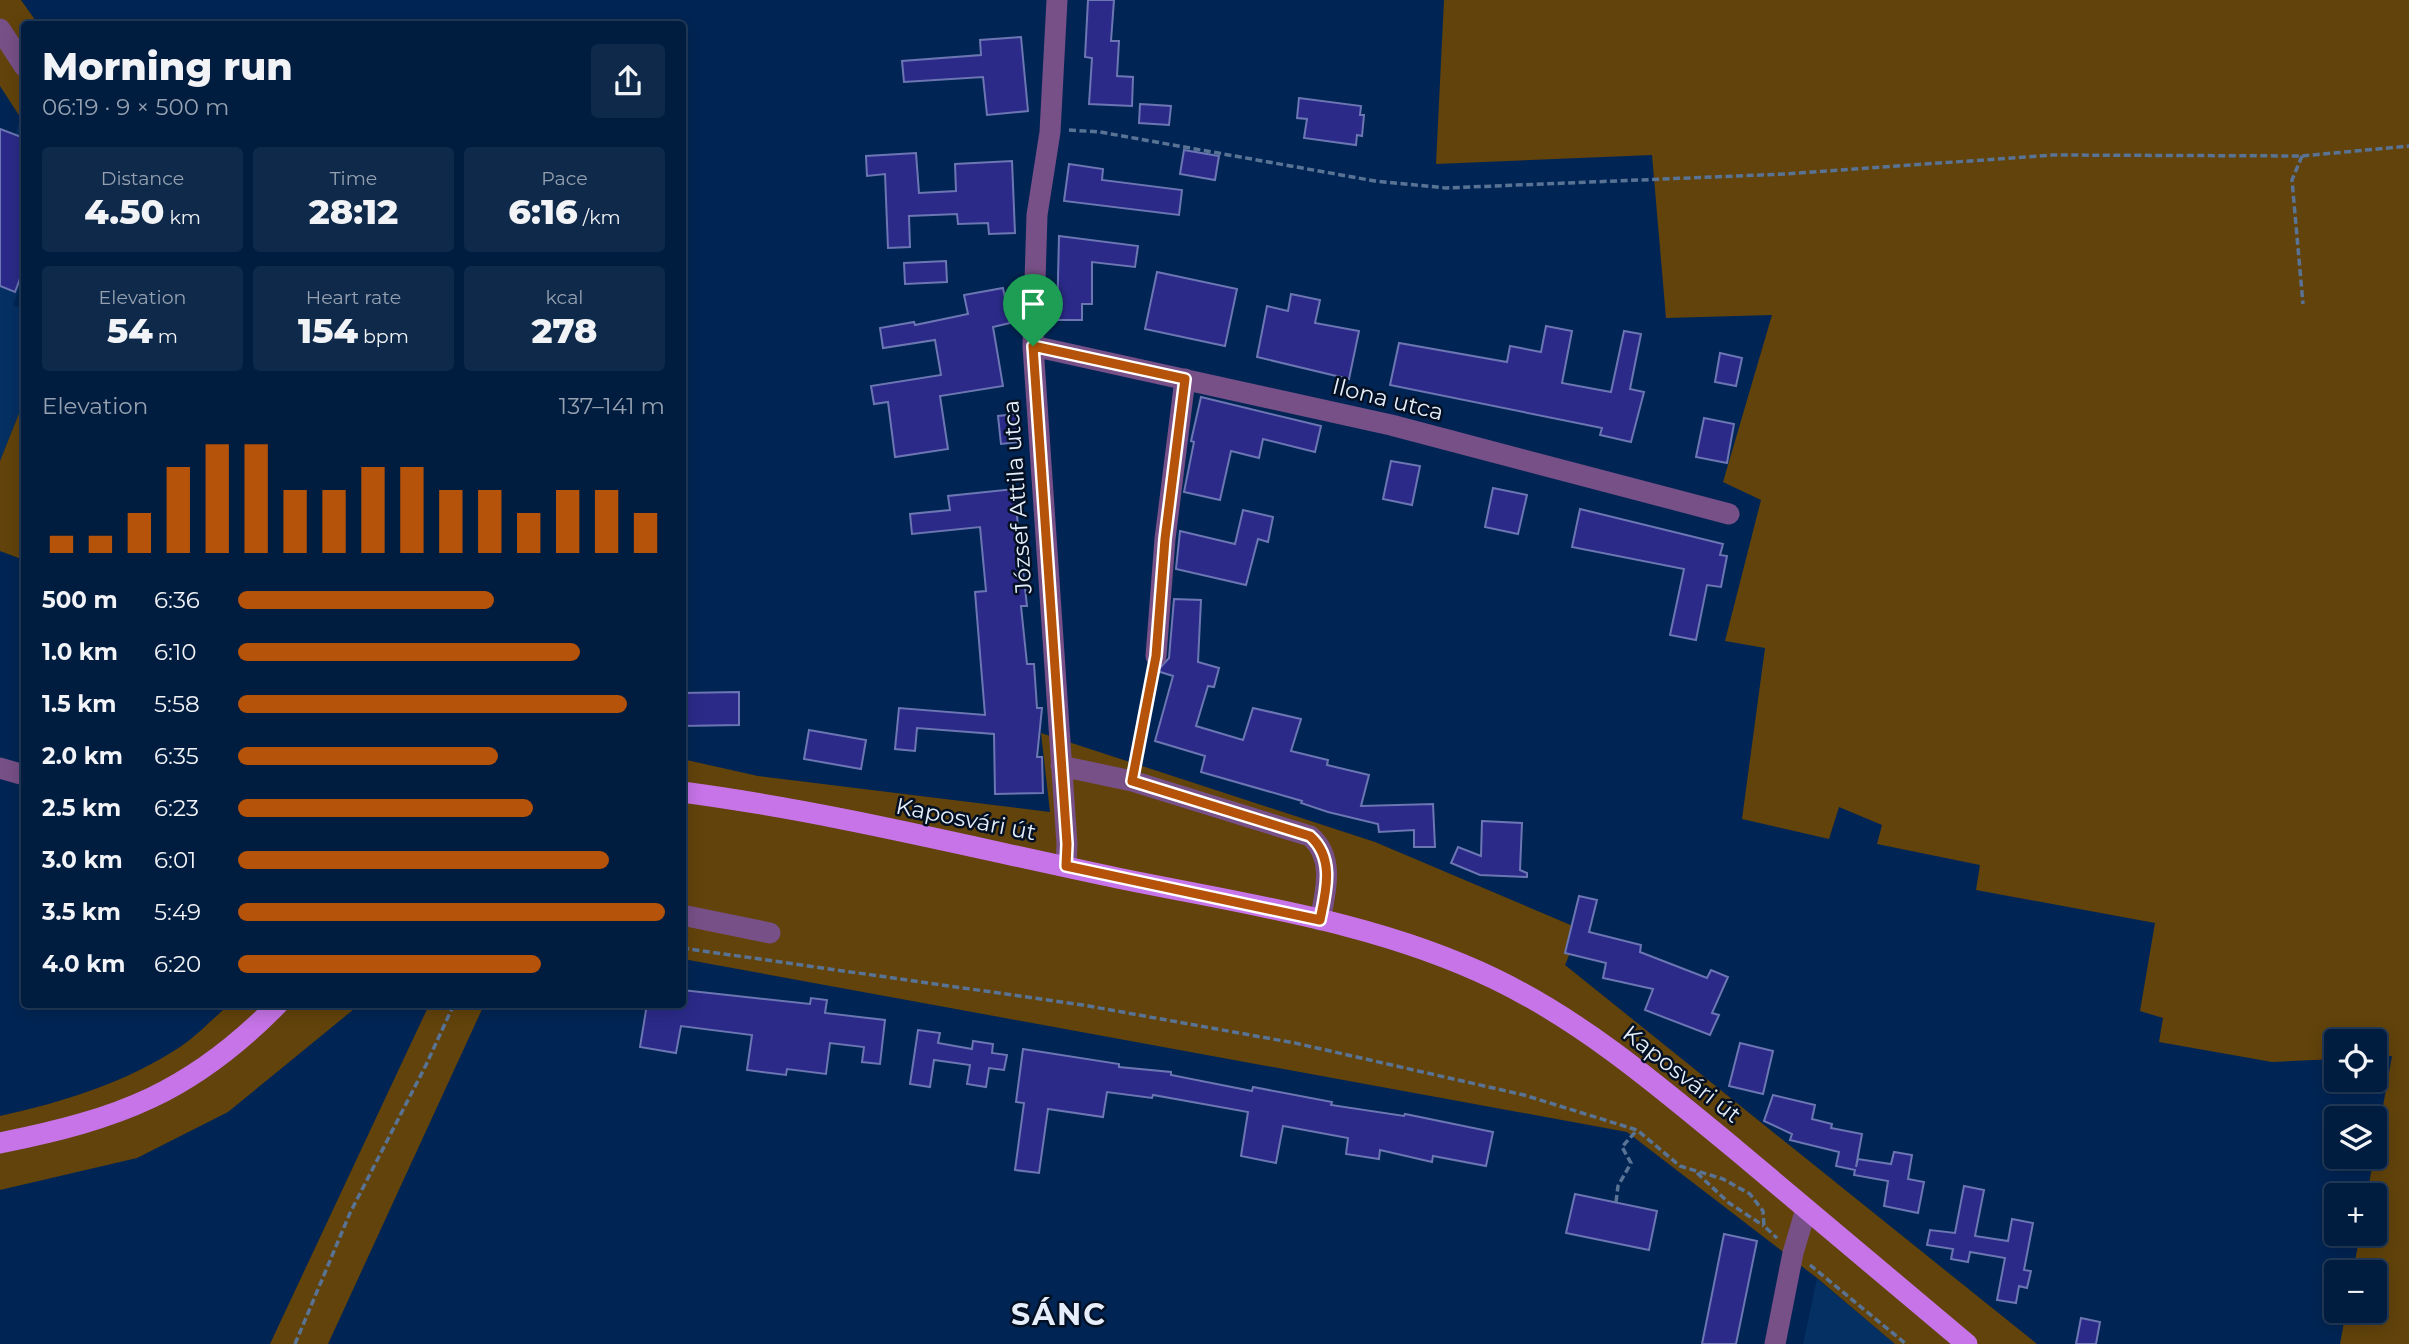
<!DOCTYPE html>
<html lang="en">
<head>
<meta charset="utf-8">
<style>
	:root { --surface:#001c3f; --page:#0e294a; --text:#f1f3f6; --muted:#95a1b0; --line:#223a59; --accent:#b45309 }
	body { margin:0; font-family:Montserrat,sans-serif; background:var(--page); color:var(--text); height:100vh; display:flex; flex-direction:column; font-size:26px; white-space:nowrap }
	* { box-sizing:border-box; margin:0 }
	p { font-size:23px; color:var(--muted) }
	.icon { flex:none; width:38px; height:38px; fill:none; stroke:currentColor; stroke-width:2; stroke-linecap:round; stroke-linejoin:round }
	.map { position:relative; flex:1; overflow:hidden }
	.details { position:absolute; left:21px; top:21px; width:665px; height:987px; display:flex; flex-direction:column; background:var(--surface); border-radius:7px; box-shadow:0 4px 18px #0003,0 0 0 2px var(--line) }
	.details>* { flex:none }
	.buttons { position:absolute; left:2324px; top:1029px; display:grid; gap:14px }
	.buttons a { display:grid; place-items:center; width:63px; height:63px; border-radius:7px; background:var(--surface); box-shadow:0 4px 18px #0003,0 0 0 2px var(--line); font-size:35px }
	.pin { position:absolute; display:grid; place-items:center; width:60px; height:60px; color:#fff; margin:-72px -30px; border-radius:50% 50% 50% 0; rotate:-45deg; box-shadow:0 0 7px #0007 }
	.pin .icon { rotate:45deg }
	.round { display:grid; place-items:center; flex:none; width:74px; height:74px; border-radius:7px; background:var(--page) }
	.summary { display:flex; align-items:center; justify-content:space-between; height:119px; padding:0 21px }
	h1 { font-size:38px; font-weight:800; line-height:52px }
	.figures { display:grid; grid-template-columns:repeat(3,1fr); gap:10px; height:119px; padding:7px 21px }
	.figures div { display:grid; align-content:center; border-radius:7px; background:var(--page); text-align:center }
	.figures b { font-size:35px; font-weight:800 }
	.figures small { font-size:19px; font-weight:400 }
	.figures p { font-size:19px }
	.chart { height:196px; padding:14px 21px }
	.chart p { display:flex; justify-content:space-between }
	.chart svg { width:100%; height:126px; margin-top:7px; stroke:var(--accent); stroke-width:6 }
	ul { padding:0 21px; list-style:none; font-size:23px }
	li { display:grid; grid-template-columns:112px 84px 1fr; align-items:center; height:52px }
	li i { height:18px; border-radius:9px; background:var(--accent) }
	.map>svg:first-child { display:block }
	.built { fill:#053063 }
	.green { fill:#62430b }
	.building { fill:#2b2a89; stroke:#6c76b3; stroke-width:2 }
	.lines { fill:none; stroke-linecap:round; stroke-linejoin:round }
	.path { stroke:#597395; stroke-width:3.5; stroke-dasharray:7 3.5; stroke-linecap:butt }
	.minor { stroke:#775087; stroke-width:21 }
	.major { stroke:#c674e7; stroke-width:21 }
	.route-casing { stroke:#fff; stroke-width:14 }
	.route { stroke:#b45309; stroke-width:9 }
	.labels { text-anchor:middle; stroke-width:5; stroke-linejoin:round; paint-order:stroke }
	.street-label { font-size:23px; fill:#e5eefa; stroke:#031024 }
	.district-label { font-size:30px; font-weight:bold; letter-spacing:2px; fill:#e5eefa; stroke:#031024 }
</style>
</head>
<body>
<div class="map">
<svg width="2409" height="1344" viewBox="0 0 2409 1344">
	<rect width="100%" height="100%" fill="#002554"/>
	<path class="built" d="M21 118 24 123V276L13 305 24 310V401L0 461V175Z
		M1817 1279 1895 1344H1803Z"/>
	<path class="green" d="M0 0H21L38 24H24V123L0 86Z
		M1444 0H2409V1344H2340L2346 1311H2375V1272H2353L2360 1234H2375V1195H2367L2392 1056H2375V1041H2336V1059L2272 1062 2159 1042 2163 1018 2140 1011 2155 923 1976 890 1980 865 1877 844 1882 825 1839 807 1829 839 1742 819 1765 648 1725 641 1761 500 1723 482 1772 315 1666 318 1652 155 1436 164Z
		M24 401V560L0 551V461Z
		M1041 733 1375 842 1580 929 1565 965 2037 1344H1895L1817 1278 1627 1132 683 959 682 759 758 776 1050 812Z
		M229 1005H359L228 1112 137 1158 0 1190V1116C63 1102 125 1083 180 1047 198 1035 213 1018 229 1005Z
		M429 1005H484L328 1344H270Z"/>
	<path class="building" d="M1088 0H1114L1111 41H1119L1117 76 1133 77 1132 106 1089 104 1092 58 1085 57Z
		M1021 37 1028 111 987 115 983 77 904 82 902 61 981 55 980 40Z
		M1299 98 1361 106 1360 115H1364L1362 136 1357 135 1356 145 1304 138 1307 119 1297 118Z
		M1140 104 1171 106 1169 125 1139 123Z
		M0 129 24 138V268L15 292 0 286Z
		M1184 150 1219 156 1215 180 1180 174Z
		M916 153 919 193 956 191 955 164 1012 161 1015 233 989 234 988 223 958 224 957 214 909 216 910 247 888 248 885 174 867 176 866 156Z
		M1069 164 1103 169 1102 180 1182 190 1179 215 1064 201Z
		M1059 236 1138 246 1135 267 1092 262V304H1082V320H1057Z
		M946 261 947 282 905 284 904 263Z
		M1157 272 1237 289 1225 346 1145 329Z
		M1003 288 1010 323 993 327 1003 386 940 396 948 449 895 457 888 402 874 404 871 386 941 375 935 340 883 348 880 328 914 322 915 325 968 314 964 295Z
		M1291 294 1320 300 1315 323 1359 331 1349 379 1257 357 1267 306 1288 311Z
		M1546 326 1572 331 1562 383 1611 392 1624 331 1641 334 1630 389 1644 392 1631 442 1600 435 1602 428 1390 385 1399 343 1507 362 1510 346 1541 352Z
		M1720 353 1742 358 1736 386 1715 382Z
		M1201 397 1321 426 1315 452 1263 439 1259 458 1231 451 1220 500 1184 492 1194 442 1191 441Z
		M1016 414 1019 442 1001 444 998 416Z
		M1704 418 1734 424 1727 463 1696 457Z
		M1391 461 1420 466 1412 505 1383 499Z
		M1493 488 1527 495 1518 534 1485 527Z
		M1014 489 1027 606H1021L1027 664H1034L1037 708H1042L1037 757H1042L1043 793 995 794 994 734 917 728 915 751 895 749 899 708 985 715 975 592 986 591 980 527 912 534 910 514 950 510 948 496Z
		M1580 509 1723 544 1720 555 1727 556 1721 587 1707 585 1696 640 1670 635 1684 569 1572 547Z
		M1243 510 1273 517 1268 542 1258 539 1246 585 1176 569 1180 531 1235 544Z
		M1174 599 1201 600 1198 662 1219 668 1214 687 1208 686 1196 726 1243 740 1253 708 1301 719 1291 751 1328 760 1327 765 1369 775 1361 806 1433 804 1435 847H1414V830L1379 832 1378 824 1328 812 1301 803 1302 801 1201 772 1205 756 1155 741 1173 676 1157 671 1169 658Z
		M739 692V725L682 726V693Z
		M809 730 866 740 861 769 804 759Z
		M1482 821 1522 823 1520 870 1527 873V877L1480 875 1451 863 1458 847 1481 856Z
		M1579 896 1597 900 1589 932 1641 945 1640 952 1707 978 1711 970 1728 977 1712 1013 1719 1015 1710 1035 1645 1010 1653 989 1603 978 1606 963 1565 953Z
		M682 990 810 1004 811 998 827 1000 825 1013 885 1020 880 1064 862 1062 864 1047 830 1043 826 1074 787 1069 786 1075 747 1070 752 1035 681 1026 676 1053 640 1047 647 1004H682Z
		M918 1030 940 1033 938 1043 972 1049 973 1041 993 1044 992 1053 1007 1055 1004 1070 989 1068 986 1087 967 1084 970 1065 934 1060 930 1087 910 1084Z
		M1740 1043 1773 1051 1763 1094 1729 1086Z
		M1023 1049 1119 1064V1067L1171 1072V1075L1252 1091 1253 1087 1332 1102 1331 1105 1404 1116 1405 1114 1493 1132 1486 1166 1433 1156 1432 1162 1380 1150 1379 1159 1346 1154 1348 1138 1283 1126 1276 1163 1241 1156 1248 1112 1153 1095 1152 1098 1107 1092 1103 1117 1048 1109 1039 1173 1015 1170 1024 1103 1016 1102Z
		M1773 1095 1815 1105 1812 1119 1832 1124 1831 1128 1862 1134 1856 1167 1858 1159 1891 1164 1894 1152 1912 1155 1908 1179 1924 1182 1918 1213 1884 1206 1888 1181 1854 1175 1855 1170 1836 1166 1839 1152 1790 1140 1792 1134 1764 1121Z
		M1964 1186 1984 1190 1975 1236 2008 1241 2012 1219 2033 1223 2024 1270 2031 1271 2027 1288 2019 1286 2016 1303 1997 1300 2005 1258 1970 1252 1968 1262 1951 1259 1953 1249 1927 1245 1930 1230 1955 1233Z
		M1575 1194 1657 1211 1649 1250 1566 1233Z
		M1724 1234 1757 1241 1736 1344H1702Z
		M2081 1318 2100 1322 2096 1344H2076Z"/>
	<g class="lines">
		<path class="path" d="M1069 130 1100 132 1375 181 1446 188 1785 174 2053 155 2302 156 2409 146
			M2302 156 2292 180 2303 304
			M1136 761 1152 676
			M682 948 1083 1005 1295 1043 1524 1095 1637 1130 1680 1166 1723 1179 1750 1194 1763 1211 1764 1226 1777 1238
			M1697 1173 1729 1203 1764 1226
			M1616 1202 1618 1186 1631 1163 1622 1147 1637 1130
			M1810 1265 1906 1344
			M295 1344 350 1213 426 1065 454 1004"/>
		<path class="minor" d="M1057 0 1050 132 1037 215 1033 346 1067 844 1066 866
			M0 29 24 66
			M1033 346 1391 425 1729 514
			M1156 656 1165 539 1185 379
			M1061 766 1132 781 1310 836C1335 857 1326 891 1320 920
			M0 768 24 775
			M682 915 770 933
			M1775 1344 1793 1253 1806 1209"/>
		<path class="major" d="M682 792C827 811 970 847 1113 877 1242 904 1375 921 1495 979 1584 1022 1660 1087 1735 1149 1813 1214 1890 1279 1967 1344
			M0 1143C119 1119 191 1093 278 1004"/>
	</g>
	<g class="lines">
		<defs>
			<path id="route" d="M1033 346 1185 379 1165 539 1156 656 1132 781 1310 836C1335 858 1326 891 1320 920L1066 866 1067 844Z"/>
		</defs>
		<use href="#route" class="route-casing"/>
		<use href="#route" class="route"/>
	</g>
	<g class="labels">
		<g class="street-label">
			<text transform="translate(1388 399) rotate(14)" y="8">Ilona utca</text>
			<text transform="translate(1017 497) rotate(-94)" y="8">József Attila utca</text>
			<text transform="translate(966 819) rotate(11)" y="8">Kaposvári út</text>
			<text transform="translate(1682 1074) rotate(38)" y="8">Kaposvári út</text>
		</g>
		<g class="district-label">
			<text x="1059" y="1325">SÁNC</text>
		</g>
	</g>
</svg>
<div class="buttons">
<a><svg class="icon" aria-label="locate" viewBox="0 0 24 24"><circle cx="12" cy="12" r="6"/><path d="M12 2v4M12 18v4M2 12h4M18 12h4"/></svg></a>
<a><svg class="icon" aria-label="layers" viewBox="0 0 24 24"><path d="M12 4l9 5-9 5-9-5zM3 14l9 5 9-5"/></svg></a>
<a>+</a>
<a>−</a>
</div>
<div class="pin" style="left:1033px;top:346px;background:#1e9e55"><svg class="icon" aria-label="arrive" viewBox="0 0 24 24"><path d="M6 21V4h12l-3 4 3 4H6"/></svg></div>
<section class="details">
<div class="summary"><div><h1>Morning run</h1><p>06:19 · 9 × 500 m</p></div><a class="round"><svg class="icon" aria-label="share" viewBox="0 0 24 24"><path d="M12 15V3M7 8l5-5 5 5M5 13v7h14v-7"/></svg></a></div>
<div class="figures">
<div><p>Distance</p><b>4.50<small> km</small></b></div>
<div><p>Time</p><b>28:12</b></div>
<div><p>Pace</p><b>6:16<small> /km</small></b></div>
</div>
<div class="figures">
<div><p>Elevation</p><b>54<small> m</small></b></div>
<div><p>Heart rate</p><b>154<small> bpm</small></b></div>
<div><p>kcal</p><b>278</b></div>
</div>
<div class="chart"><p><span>Elevation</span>137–141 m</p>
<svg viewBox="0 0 160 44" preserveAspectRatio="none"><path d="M5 44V38M15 44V38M25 44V30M35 44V14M45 44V6M55 44V6M65 44V22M75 44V22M85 44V14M95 44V14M105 44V22M115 44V22M125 44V30M135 44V22M145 44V22M155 44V30"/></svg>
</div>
<ul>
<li><b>500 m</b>6:36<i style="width:60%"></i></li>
<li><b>1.0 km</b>6:10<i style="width:80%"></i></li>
<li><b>1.5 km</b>5:58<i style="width:91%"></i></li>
<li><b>2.0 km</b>6:35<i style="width:61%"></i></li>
<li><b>2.5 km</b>6:23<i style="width:69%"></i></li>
<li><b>3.0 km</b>6:01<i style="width:87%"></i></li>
<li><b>3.5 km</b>5:49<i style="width:100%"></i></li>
<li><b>4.0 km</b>6:20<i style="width:71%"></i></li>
</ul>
</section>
</div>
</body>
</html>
